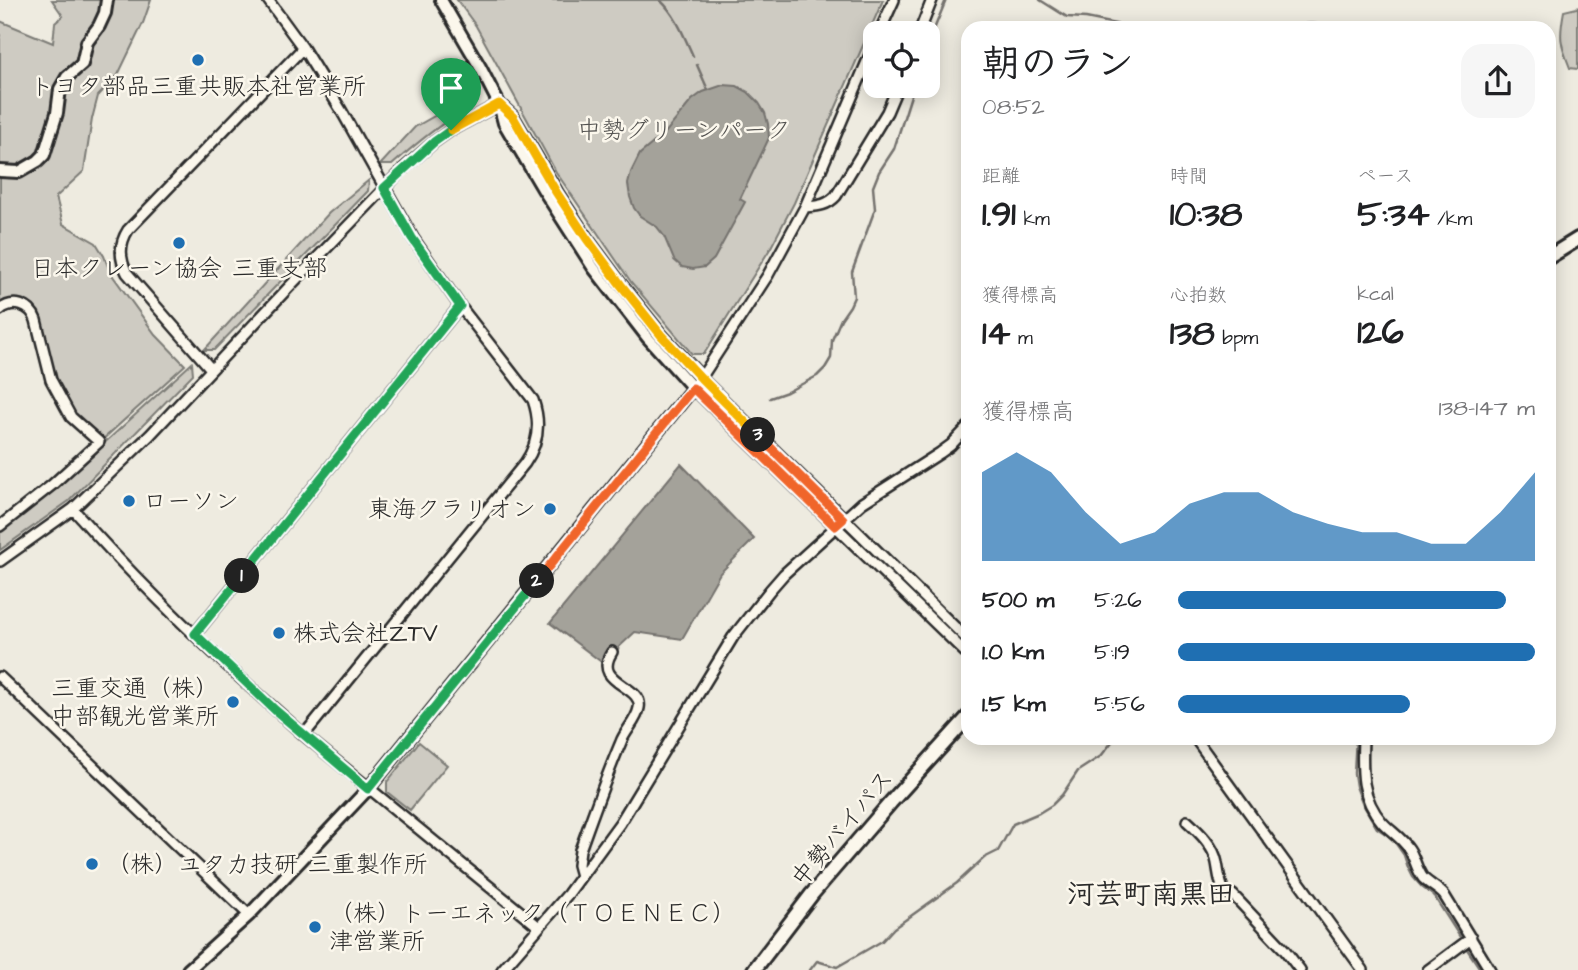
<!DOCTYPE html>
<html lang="ja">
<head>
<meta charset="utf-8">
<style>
	:root { --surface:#fff; --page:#f6f6f6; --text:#202124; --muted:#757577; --accent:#1f6fb2 }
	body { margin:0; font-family:"Architects Daughter","Klee One",sans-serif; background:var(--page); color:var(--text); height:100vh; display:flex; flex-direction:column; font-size:26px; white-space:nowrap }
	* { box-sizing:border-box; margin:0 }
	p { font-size:23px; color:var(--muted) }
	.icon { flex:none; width:38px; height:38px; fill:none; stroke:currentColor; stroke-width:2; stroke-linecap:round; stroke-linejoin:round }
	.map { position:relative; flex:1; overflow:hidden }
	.details { position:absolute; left:961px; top:21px; width:595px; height:724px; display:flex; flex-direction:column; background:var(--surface); border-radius:21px; box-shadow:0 4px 18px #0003 }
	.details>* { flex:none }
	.fabs { position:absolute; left:863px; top:21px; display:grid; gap:14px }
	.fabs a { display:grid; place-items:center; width:77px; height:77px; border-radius:14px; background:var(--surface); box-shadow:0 4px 18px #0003; font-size:35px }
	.pin { position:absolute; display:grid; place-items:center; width:60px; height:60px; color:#fff; margin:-72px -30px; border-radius:50% 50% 50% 0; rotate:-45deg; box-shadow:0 0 7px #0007 }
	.pin .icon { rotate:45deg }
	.km { position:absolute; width:35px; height:35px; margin:-18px; border-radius:50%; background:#222; color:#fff; font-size:19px; line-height:35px; text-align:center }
	.round { display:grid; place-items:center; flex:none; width:74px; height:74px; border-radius:21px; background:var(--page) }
	.summary { display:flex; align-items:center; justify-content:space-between; height:119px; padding:0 21px }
	h1 { font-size:38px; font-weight:800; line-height:52px }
	.metrics { display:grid; grid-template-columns:repeat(3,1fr); gap:10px; height:119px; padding:7px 21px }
	.metrics div { display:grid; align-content:center }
	.metrics b { font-size:35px; font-weight:800 }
	.metrics small { font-size:19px; font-weight:400 }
	.metrics p { font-size:19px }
	.chart { height:196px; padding:14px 21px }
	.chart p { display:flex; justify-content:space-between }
	.chart svg { width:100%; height:126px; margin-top:7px; fill:var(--accent); opacity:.7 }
	ul { padding:0 21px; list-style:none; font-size:23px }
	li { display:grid; grid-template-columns:112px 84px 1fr; align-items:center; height:52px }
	li i { height:18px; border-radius:9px; background:var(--accent) }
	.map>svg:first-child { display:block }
	.green { fill:#cecbc2; stroke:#7c7b76; stroke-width:2 }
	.water { fill:#a4a29a; stroke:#74726e; stroke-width:2 }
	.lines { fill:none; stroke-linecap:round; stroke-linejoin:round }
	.stream { stroke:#74726e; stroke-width:2.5 }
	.minor-casing { stroke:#2b2b2b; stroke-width:14 }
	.major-casing { stroke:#2b2b2b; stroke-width:16 }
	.highway-casing { stroke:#2b2b2b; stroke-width:18 }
	.minor { stroke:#fbf7ec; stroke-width:9 }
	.major { stroke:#fbf7ec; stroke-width:10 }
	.highway { stroke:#fbf7ec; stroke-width:12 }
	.split-1-casing { stroke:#fff; stroke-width:14 }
	.split-2-casing { stroke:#fff; stroke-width:14 }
	.split-3-casing { stroke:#fff; stroke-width:14 }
	.split-4-casing { stroke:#fff; stroke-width:14 }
	.split-1 { stroke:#22a559; stroke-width:9 }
	.split-2 { stroke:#22a559; stroke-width:9 }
	.split-3 { stroke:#f0652b; stroke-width:9 }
	.split-4 { stroke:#f5b400; stroke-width:9 }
	.poi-dot { fill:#1f6fb2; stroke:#fbf7ec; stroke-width:2.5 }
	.labels { text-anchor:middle; stroke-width:5; stroke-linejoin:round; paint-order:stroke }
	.poi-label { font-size:24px; fill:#2b2b2b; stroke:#fbf7ec; text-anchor:start }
	.park-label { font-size:24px; fill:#545351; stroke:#fbf7ec }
	.street-label { font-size:24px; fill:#2b2b2b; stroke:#fbf7ec }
	.quarter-label { font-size:28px; font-weight:bold; fill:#2b2b2b; stroke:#fbf7ec }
</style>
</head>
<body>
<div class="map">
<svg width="1578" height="970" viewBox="0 0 1578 970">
	<rect width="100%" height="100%" fill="#eeebe0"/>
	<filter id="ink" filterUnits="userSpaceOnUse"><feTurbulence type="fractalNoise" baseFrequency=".0143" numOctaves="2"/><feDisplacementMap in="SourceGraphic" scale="14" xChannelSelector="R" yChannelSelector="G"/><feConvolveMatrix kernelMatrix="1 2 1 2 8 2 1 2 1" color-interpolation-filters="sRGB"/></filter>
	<g filter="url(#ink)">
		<path class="green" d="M52 0H151L143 23 118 75 98 96 92 119 84 171 56 197 63 224 96 243 104 256 110 272 155 334 185 365 101 441C93 433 80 425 73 415 66 404 59 388 55 376 47 351 43 280 0 304V21L53 43 55 23 63 16Z
			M457 0H883L794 203 770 249 704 354H692L631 282 556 172 476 26Z
			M1578 6V69L1570 68C1560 43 1559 37 1564 11L1577 8Z
			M476 96 474 105C443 121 418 142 392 165H380L415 127 461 101Z
			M369 180 368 191 214 350H204L329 213Z
			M192 363 193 374 69 501 0 550V527L53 490Z
			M419 742 447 765 410 810 387 792V782Z"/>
		<path class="water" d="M723 85 737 86 748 92 759 103 765 113 768 124 769 138 740 199 745 202 714 259 705 267 693 269 682 267 674 260 664 236 657 227 640 216 634 208 630 197 628 184 631 172 640 154 665 133 692 100 703 92Z
			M681 464 754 539 720 573 682 639 635 632 619 647 608 667 550 623Z"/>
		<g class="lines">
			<path class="stream" d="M660 0C676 15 684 36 693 56
				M1040 0 1067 17 1086 18 1135 28
				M1289 28C1301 25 1315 20 1326 28
				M928 44 946 0
				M697 65 708 90
				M770 398 787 392 817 376 825 368 831 358 832 340 841 319 850 306 854 297 852 272 875 209 873 187 879 172 894 149 914 86
				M1356 738 1354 773 1356 786 1363 804 1377 828 1392 838 1404 855 1408 867 1413 877 1422 887 1434 896 1462 940
				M1465 946 1481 970
				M810 970 817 961 837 967 882 941 894 928 957 883 984 858 998 851 1013 824 1039 813 1052 805 1062 795 1078 771 1101 756 1115 738"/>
			<defs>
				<path id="minor" d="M879 33 894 0
					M919 33 932 0
					M875 43 805 207 768 275 701 378 968 640
					M805 207C817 206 827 206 836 196L887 112 898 86
					M0 310C13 299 31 305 36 320L51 380 71 417 99 442 52 485 0 526
					M211 369 127 273C119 258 119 244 128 230L303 48
					M693 388 968 655
					M73 509C144 590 223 664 304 735L525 463C539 443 541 423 533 400L460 306 413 238 341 110 303 48 268 0
					M0 561 73 509 150 435 289 287 402 170 434 142 451 130 499 104
					M195 634 460 306
					M0 677 249 915
					M304 735 539 927
					M1195 738 1363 970
					M1363 738C1362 769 1360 797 1382 822 1390 831 1402 838 1409 849 1415 858 1416 869 1423 878 1430 885 1438 888 1444 895L1490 970
					M1187 821C1199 832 1214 846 1217 863 1219 873 1219 881 1224 891L1233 895 1284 949 1300 970
					M581 876 578 865 580 850C593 814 606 777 621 742 625 731 637 720 639 708 644 685 591 684 612 652
					M502 970 568 894 620 823 733 637 770 590 784 574 862 503 940 453 951 445 968 427
					M1428 970 1471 938"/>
				<path id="major" d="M441 0 480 67 499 104 504 123 543 189 593 267 648 338 693 388
					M0 171 19 172 38 161 44 155 57 113 60 89 67 77 82 64 87 42 99 26 105 13 107 0
					M188 970 249 915 368 789 701 378 661 335 621 285 587 239 557 193 513 117 499 104"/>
				<path id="highway" d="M1549 257 1578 239
					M754 970 812 894 891 802 968 717"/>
			</defs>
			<use href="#minor" class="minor-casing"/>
			<use href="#major" class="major-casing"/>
			<use href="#highway" class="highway-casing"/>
			<use href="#minor" class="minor"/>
			<use href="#major" class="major"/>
			<use href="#highway" class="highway"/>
		</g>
	</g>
	<g class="lines" filter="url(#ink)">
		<defs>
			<path id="split-1" d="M242 576 460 306 412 238 384 188 434 142 451 130"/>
			<path id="split-2" d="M242 576 195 634 275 710 368 789 537 581"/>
			<path id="split-3" d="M537 581 693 388 835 526 843 519 758 435"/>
			<path id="split-4" d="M451 130 499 104 513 117 556 192 587 239 621 285 661 335 701 378 758 435"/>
		</defs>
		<use href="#split-1" class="split-1-casing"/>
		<use href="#split-2" class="split-2-casing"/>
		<use href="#split-3" class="split-3-casing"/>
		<use href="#split-4" class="split-4-casing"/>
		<use href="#split-1" class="split-1"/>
		<use href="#split-2" class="split-2"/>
		<use href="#split-3" class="split-3"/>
		<use href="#split-4" class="split-4"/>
	</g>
	<g class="poi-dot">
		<circle cx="198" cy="60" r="7"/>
		<circle cx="179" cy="243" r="7"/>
		<circle cx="129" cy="501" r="7"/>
		<circle cx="550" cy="509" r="7"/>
		<circle cx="279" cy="633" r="7"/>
		<circle cx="233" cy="702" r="7"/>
		<circle cx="92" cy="864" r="7"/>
		<circle cx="315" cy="927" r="7"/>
	</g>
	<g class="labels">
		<g class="poi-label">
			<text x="198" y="94" text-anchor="middle">トヨタ部品三重共販本社営業所</text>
			<text x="179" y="276" text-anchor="middle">日本クレーン協会 三重支部</text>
			<text x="143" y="509">ローソン</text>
			<text x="536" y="517" text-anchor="end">東海クラリオン</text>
			<text x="293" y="641">株式会社ZTV</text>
			<text x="219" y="696" text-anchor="end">三重交通（株）<tspan x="219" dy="28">中部観光営業所</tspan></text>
			<text x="106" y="872">（株）ユタカ技研 三重製作所</text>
			<text x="329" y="921">（株）トーエネック（ＴＯＥＮＥＣ）<tspan x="329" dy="28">津営業所</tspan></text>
		</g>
		<g class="park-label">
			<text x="684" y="138">中勢グリーンパーク</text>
		</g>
		<g class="street-label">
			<text transform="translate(842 828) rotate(-50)" y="8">中勢バイパス</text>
		</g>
		<g class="quarter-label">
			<text x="1151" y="903">河芸町南黒田</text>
		</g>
	</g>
</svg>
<div class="fabs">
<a><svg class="icon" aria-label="locate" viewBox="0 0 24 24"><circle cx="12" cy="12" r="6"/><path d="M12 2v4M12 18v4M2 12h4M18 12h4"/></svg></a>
</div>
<div class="pin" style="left:451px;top:130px;background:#1e9e55"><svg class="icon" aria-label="arrive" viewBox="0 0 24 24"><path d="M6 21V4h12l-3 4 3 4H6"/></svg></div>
<b class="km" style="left:242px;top:576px">1</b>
<b class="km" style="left:537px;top:581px">2</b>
<b class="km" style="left:758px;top:435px">3</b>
<section class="details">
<div class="summary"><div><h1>朝のラン</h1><p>08:52</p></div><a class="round"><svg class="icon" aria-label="share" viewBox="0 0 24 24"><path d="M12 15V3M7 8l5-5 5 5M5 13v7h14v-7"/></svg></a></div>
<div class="metrics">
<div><p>距離</p><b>1.91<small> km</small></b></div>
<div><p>時間</p><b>10:38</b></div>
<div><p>ペース</p><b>5:34<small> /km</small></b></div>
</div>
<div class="metrics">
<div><p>獲得標高</p><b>14<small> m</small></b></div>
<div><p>心拍数</p><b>138<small> bpm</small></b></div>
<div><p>kcal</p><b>126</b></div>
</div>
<div class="chart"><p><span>獲得標高</span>138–147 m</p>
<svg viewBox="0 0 160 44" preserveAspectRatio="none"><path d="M0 44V13L10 6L20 13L30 27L40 38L50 34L60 24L70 20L80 20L90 27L100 31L110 34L120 34L130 38L140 38L150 27L160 13V44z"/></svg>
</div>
<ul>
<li><b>500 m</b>5:26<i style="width:92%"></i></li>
<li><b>1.0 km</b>5:19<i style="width:100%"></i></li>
<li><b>1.5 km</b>5:56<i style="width:65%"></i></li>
</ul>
</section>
</div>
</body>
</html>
